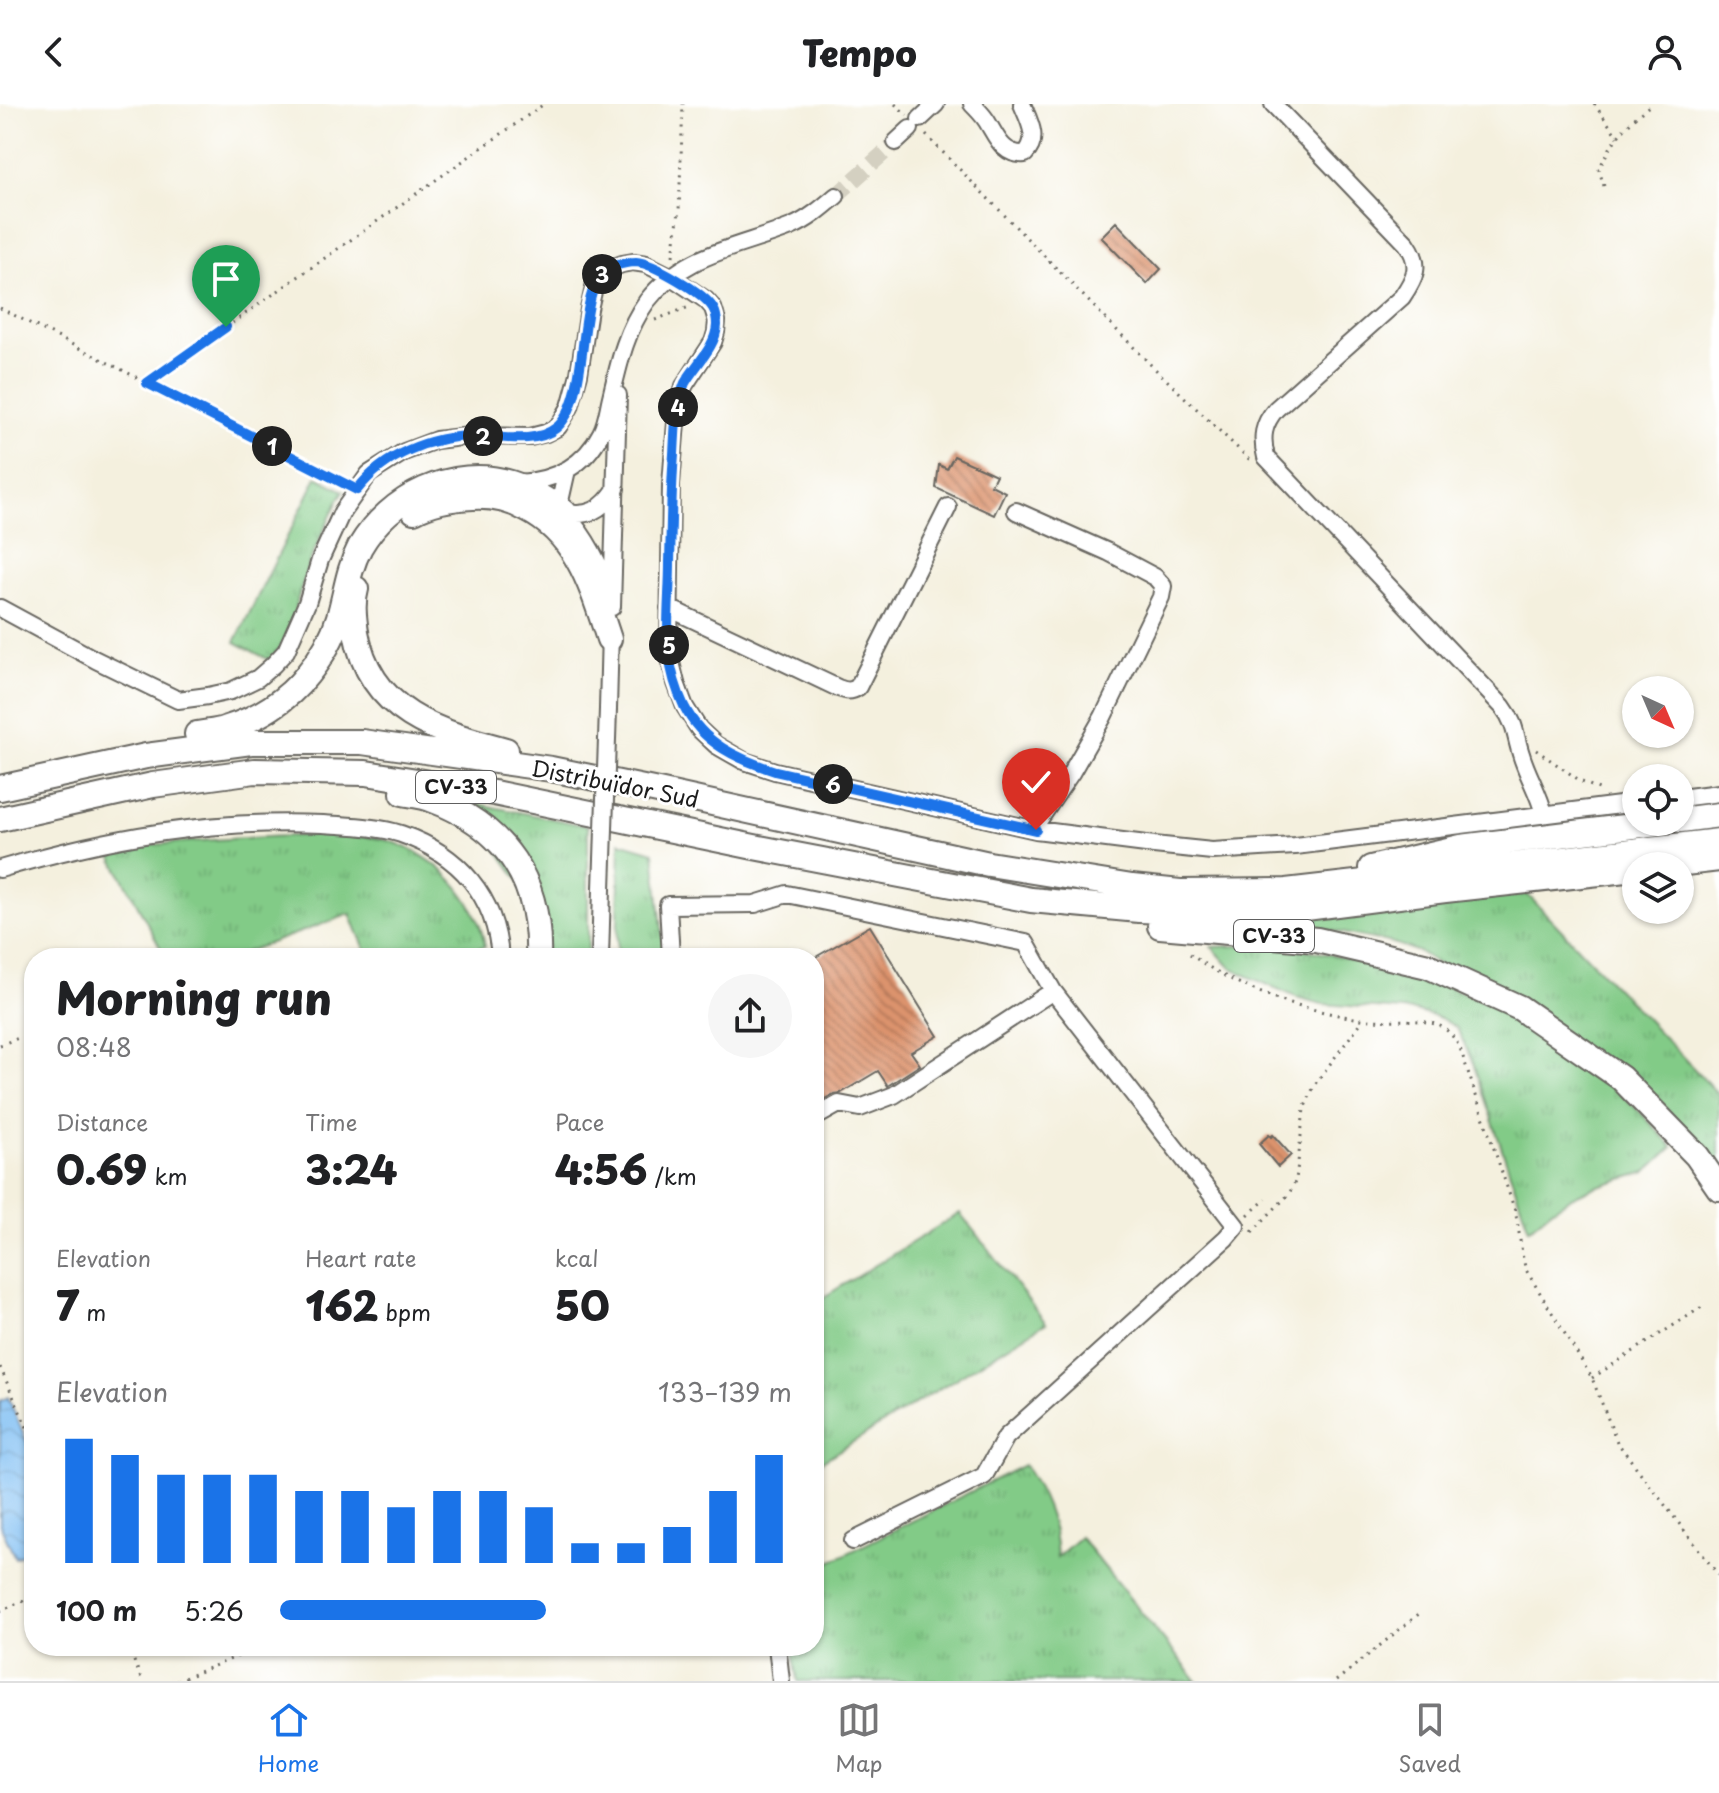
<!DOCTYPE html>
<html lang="en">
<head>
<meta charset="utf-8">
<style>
	:root { --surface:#fff; --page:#f6f6f6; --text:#202124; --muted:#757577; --line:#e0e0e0; --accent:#1a73e8 }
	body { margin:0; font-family:"Playpen Sans",sans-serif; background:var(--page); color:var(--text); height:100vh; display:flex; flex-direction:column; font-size:30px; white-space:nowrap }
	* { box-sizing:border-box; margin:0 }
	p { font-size:26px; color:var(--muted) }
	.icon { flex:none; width:44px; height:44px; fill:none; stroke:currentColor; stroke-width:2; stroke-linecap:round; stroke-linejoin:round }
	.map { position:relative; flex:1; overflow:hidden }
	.details { position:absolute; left:24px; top:844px; width:800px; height:708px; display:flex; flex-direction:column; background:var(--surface); border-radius:32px; box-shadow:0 2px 6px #0004 }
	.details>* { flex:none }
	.needle { width:52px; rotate:136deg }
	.tools { position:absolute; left:1622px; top:572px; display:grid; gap:16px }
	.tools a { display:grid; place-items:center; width:72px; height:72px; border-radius:50%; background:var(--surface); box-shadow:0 2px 6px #0004; font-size:40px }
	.pin { position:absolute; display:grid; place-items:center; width:68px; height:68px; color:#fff; margin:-82px -34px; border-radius:50% 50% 50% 0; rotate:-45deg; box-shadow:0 0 8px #0007 }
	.pin .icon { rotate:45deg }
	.km { position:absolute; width:40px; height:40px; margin:-20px; border-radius:50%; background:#222; color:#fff; font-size:22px; line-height:40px; text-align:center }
	.round { display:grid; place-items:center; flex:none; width:84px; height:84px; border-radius:42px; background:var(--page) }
	.head { display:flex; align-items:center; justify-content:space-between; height:136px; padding:0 32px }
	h1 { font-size:44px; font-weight:800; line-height:60px }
	.stats { display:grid; grid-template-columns:repeat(3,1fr); gap:12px; height:136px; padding:8px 32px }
	.stats div { display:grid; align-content:center }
	.stats b { font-size:40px; font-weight:800 }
	.stats small { font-size:22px; font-weight:400 }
	.stats p { font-size:22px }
	.chart { height:224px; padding:16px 32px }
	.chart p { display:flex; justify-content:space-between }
	.chart svg { width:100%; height:144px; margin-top:8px; stroke:var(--accent); stroke-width:6 }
	ul { padding:0 32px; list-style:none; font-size:26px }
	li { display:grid; grid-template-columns:128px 96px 1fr; align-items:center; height:60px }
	li i { height:20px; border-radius:10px; background:var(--accent) }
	header { display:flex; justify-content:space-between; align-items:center; height:104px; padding:0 32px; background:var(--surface); font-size:36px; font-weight:800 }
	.menu { display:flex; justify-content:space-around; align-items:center; height:112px; border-top:2px solid var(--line); background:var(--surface); font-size:22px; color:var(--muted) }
	.menu a { display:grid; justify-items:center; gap:4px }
	.menu .current { color:var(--accent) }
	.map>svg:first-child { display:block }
	.grass { fill:url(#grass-tufts); stroke:#4f7452; stroke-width:2 }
	.water { fill:url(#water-waves); stroke:#4d6d88; stroke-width:2 }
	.building { fill:url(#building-back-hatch) }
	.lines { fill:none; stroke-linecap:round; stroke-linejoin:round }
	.minor-tunnel { stroke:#d4d0c1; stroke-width:16; stroke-dasharray:16 8; stroke-linecap:butt }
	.minor-casing { stroke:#686660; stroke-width:20 }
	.highway-casing { stroke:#686660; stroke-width:28 }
	.path { stroke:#686660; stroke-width:3; stroke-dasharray:2 6; stroke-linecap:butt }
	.minor { stroke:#fff; stroke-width:16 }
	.highway { stroke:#fff; stroke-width:24 }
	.minor-bridge-casing { stroke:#686660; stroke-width:20; stroke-linecap:butt }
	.minor-bridge { stroke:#fff; stroke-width:16 }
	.route-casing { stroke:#fff; stroke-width:16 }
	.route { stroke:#1a73e8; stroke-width:10 }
	.labels { text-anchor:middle; stroke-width:6; stroke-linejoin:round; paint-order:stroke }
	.shield { fill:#fff; stroke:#606060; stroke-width:2 }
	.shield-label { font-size:20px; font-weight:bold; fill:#1c1c1c }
	.street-label { font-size:22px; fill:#1c1c1c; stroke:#fff }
</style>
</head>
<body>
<header><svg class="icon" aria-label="back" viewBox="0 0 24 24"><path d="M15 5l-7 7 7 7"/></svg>Tempo<svg class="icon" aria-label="person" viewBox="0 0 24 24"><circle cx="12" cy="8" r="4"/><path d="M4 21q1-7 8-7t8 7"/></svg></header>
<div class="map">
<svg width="1719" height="1577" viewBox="0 0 1719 1577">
	<defs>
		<pattern id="grass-tufts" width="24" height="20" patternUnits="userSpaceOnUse" patternTransform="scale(2)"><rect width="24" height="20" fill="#82cb87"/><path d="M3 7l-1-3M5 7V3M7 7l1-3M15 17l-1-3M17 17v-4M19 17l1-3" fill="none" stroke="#70ae74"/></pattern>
		<pattern id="water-waves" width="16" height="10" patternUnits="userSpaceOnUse" patternTransform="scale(2)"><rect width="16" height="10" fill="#7ebef3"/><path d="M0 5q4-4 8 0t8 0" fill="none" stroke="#6ca3d0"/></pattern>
		<pattern id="building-back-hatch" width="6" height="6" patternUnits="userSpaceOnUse" patternTransform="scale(2)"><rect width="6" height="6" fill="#dc936d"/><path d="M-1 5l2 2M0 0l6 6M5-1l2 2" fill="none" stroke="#b27759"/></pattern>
	</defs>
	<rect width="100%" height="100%" fill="#fff"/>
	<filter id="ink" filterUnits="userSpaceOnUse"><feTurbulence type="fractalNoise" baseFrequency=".0125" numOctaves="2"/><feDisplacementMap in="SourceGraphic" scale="16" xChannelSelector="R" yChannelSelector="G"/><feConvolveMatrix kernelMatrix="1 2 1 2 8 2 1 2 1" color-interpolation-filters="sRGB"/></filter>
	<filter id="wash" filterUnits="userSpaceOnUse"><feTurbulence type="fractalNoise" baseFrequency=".006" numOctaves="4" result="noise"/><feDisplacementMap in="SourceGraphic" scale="32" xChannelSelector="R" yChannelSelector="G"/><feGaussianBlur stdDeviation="1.8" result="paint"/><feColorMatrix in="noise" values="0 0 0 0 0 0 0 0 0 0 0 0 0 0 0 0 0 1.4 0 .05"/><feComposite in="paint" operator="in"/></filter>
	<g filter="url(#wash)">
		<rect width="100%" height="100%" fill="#f4f0de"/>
		<path class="grass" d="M317 373 344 387 338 396 310 456 298 494 291 526 271 557 235 538Z
			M463 697 588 722V854H546L544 812Z
			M322 731C343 732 369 731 390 737 438 753 476 791 485 842L451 854H369L350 810 229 854H166L108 746C179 737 250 733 322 731Z
			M620 738 654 748 665 854H617Z
			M1525 788 1719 991V1065L1663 1002 1419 848 1393 839 1269 814Z
			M1280 840 1415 869 1507 907 1611 981 1642 1010 1673 1043 1646 1068 1595 1083 1569 1095 1553 1105 1529 1125 1473 959 1457 924 1440 914 1414 907 1322 900 1296 893 1243 870 1229 862 1212 843Z
			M960 1109 1046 1219 814 1362V1199Z
			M1024 1361C1042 1388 1056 1420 1057 1453L1080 1433 1197 1577H798L792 1542H814V1466Z"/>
		<path class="water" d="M8 1293 34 1355V1445L15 1454 0 1421V1297Z"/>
		<g id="blocks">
			<path class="building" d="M1116 118 1161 165 1147 180 1101 133Z
				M954 352 996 371 991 381 1005 388 994 411 936 384 939 361 947 365Z
				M870 822 938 932 911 948 920 961 889 981 888 982 878 967 841 989 834 990 814 1001V854Z
				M1269 1031 1271 1033 1273 1031 1291 1051 1278 1063 1259 1040Z"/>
		</g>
	</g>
	<g filter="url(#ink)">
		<use href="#blocks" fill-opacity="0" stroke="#686660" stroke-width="2"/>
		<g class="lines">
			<path class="minor-tunnel" d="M836 92 896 38"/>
			<defs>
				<path id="minor" d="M972 0C977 5 982 10 986 16 996 31 1002 52 1025 50 1040 35 1029 17 1022 0
					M1273 0 1407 140C1422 161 1415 174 1402 193L1276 305C1263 320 1261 333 1266 353L1503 603C1516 620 1515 632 1521 650 1527 671 1539 689 1544 710
					M920 15 936 0
					M896 38 910 25
					M517 379C554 377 584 363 601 329 607 318 608 305 611 293 619 259 626 226 647 197 684 149 738 144 791 123 808 116 822 104 836 92
					M1016 407 1108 448 1155 473 1163 482 1161 493 1103 613 1071 669 1033 725
					M562 408C588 414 602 406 616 385
					M564 408C585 432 600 457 608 488
					M565 411 560 397 567 366
					M612 503 618 291
					M0 504 96 556 178 596 208 592 231 587 258 574 273 561 286 547 307 499 320 456 342 408 369 370 404 348 436 336 470 332 530 333 546 329 558 323 570 303 579 270 589 205 595 179 606 166 622 160 633 158 646 160 670 172 706 196 713 204 717 217 716 228 713 238 684 282 676 318 671 381 669 550 676 579 685 603 699 625 716 641 744 657 775 667 1036 726 1154 741 1212 747 1295 742 1636 699
					M669 504 838 584C846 587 851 588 858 583L948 403
					M608 605 610 527
					M1680 694 1719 689
					M0 765C109 733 209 715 323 720 348 722 376 722 401 730 459 750 496 792 500 854
					M600 854 602 785
					M671 854 668 801 755 800 787 790 1026 839 1053 887 1236 1122 1226 1134 1006 1333 984 1372 853 1437
					M814 1014 839 1000 860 1004 894 991 1053 887
					M777 1542 781 1577"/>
				<path id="highway" d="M414 407C432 397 452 394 473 393 492 392 510 396 526 405 578 431 592 484 609 535
					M356 485C352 499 354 514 356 528 370 609 437 628 506 646
					M197 630C207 628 218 628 227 624 257 615 288 596 307 571 321 554 333 534 339 513 346 489 348 466 360 443 389 393 453 361 511 379 530 385 548 397 564 408
					M0 684 146 652 251 638H362L551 665 658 687 989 760 1132 783 1180 788 1286 787 1719 737
					M403 689C413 691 424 692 433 696 505 723 541 777 538 854
					M0 715 153 681 255 667 366 669 494 689 754 743 1031 796 1139 806 1194 808 1298 805 1445 786 1636 765
					M1680 716 1719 711
					M1659 762 1719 755
					M1371 764 1461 743 1665 718
					M1160 822 1317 836 1428 862 1520 904 1621 974 1697 1052 1719 1084"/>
			</defs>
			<use href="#minor" class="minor-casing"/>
			<use href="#highway" class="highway-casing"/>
			<path class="path" d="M895 0 907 11
				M1594 0 1618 33
				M926 31 1151 261 1251 357
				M1604 82 1599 66C1610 39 1628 17 1652 0
				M673 152 679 107 683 0
				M0 204 343 378
				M655 216 689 203
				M147 279 544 0
				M1536 646 1582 678 1601 686
				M1190 850C1238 886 1302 906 1361 915 1385 919 1418 912 1440 922 1449 926 1455 935 1460 944L1515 1107C1520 1128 1520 1146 1526 1166L1592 1274 1617 1338 1719 1472
				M0 941 34 928
				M1248 1111 1266 1095
				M1252 1128 1289 1090 1296 1076 1304 1005 1315 980 1363 916
				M0 1263 34 1339
				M1592 1274 1705 1201
				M0 1507 34 1492
				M128 1542 142 1577
				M177 1577 263 1542
				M1336 1577 1420 1509"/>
			<use href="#minor" class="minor"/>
			<use href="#highway" class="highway"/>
			<defs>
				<path id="minor-bridge" d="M602 785 608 605"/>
			</defs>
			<use href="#minor-bridge" class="minor-bridge-casing"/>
			<use href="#minor-bridge" class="minor-bridge"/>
		</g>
	</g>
	<g class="lines" filter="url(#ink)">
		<defs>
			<path id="route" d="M226 223 147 279 357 386C384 351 430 332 474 332 499 332 535 341 556 324 593 294 574 186 607 166 614 161 627 158 636 158 653 159 704 189 713 204 716 209 717 216 717 221 716 243 695 261 685 279 682 286 680 295 678 302 675 318 675 334 674 350 671 387 671 423 670 459 670 487 666 524 669 550 671 567 677 587 684 602 703 640 738 655 775 667L1036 726"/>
		</defs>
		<use href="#route" class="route-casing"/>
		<use href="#route" class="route"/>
	</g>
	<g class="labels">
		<g class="shield">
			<rect x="416" y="667" width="80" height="32" rx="6"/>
			<rect x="1234" y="816" width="80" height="32" rx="6"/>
		</g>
		<g class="shield-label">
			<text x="456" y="690">CV-33</text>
			<text x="1274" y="839">CV-33</text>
		</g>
		<g class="street-label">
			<text transform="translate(615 680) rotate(11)" y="8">Distribuïdor Sud</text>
		</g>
	</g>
</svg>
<div class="tools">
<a><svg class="needle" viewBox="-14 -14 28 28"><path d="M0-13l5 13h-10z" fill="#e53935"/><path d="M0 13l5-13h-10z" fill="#757577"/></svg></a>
<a><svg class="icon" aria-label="locate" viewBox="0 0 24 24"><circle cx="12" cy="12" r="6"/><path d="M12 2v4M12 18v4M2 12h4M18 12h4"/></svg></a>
<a><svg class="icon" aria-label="layers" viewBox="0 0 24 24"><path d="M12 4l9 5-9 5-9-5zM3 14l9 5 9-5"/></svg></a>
</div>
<div class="pin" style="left:226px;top:223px;background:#1e9e55"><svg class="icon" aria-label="arrive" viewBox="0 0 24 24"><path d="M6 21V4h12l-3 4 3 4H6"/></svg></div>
<div class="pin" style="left:1036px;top:726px;background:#d93025"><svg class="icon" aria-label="check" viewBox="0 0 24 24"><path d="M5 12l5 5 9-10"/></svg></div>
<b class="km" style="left:272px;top:342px">1</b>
<b class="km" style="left:483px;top:332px">2</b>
<b class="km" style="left:602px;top:170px">3</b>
<b class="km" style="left:678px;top:303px">4</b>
<b class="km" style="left:669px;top:541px">5</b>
<b class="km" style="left:833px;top:680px">6</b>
<section class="details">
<div class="head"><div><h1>Morning run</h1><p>08:48</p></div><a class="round"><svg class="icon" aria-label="share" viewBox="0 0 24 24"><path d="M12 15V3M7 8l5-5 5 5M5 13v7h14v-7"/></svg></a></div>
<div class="stats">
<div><p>Distance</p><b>0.69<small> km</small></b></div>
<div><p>Time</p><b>3:24</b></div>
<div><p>Pace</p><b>4:56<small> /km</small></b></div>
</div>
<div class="stats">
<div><p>Elevation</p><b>7<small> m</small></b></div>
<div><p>Heart rate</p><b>162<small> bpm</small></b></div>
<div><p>kcal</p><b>50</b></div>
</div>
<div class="chart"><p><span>Elevation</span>133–139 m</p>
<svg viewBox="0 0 160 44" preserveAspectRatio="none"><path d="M5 44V6M15 44V11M25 44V17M35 44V17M45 44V17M55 44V22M65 44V22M75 44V27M85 44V22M95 44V22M105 44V27M115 44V38M125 44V38M135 44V33M145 44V22M155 44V11"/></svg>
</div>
<ul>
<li><b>100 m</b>5:26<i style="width:52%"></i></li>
</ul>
</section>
</div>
<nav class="menu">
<a class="current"><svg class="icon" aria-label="home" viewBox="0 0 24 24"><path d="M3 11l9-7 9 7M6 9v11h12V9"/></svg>Home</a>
<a><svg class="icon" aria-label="map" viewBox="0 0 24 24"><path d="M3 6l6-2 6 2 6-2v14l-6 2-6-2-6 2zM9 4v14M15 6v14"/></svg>Map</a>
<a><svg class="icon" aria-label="saved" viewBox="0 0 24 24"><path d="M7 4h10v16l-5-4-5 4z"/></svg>Saved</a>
</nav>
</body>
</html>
